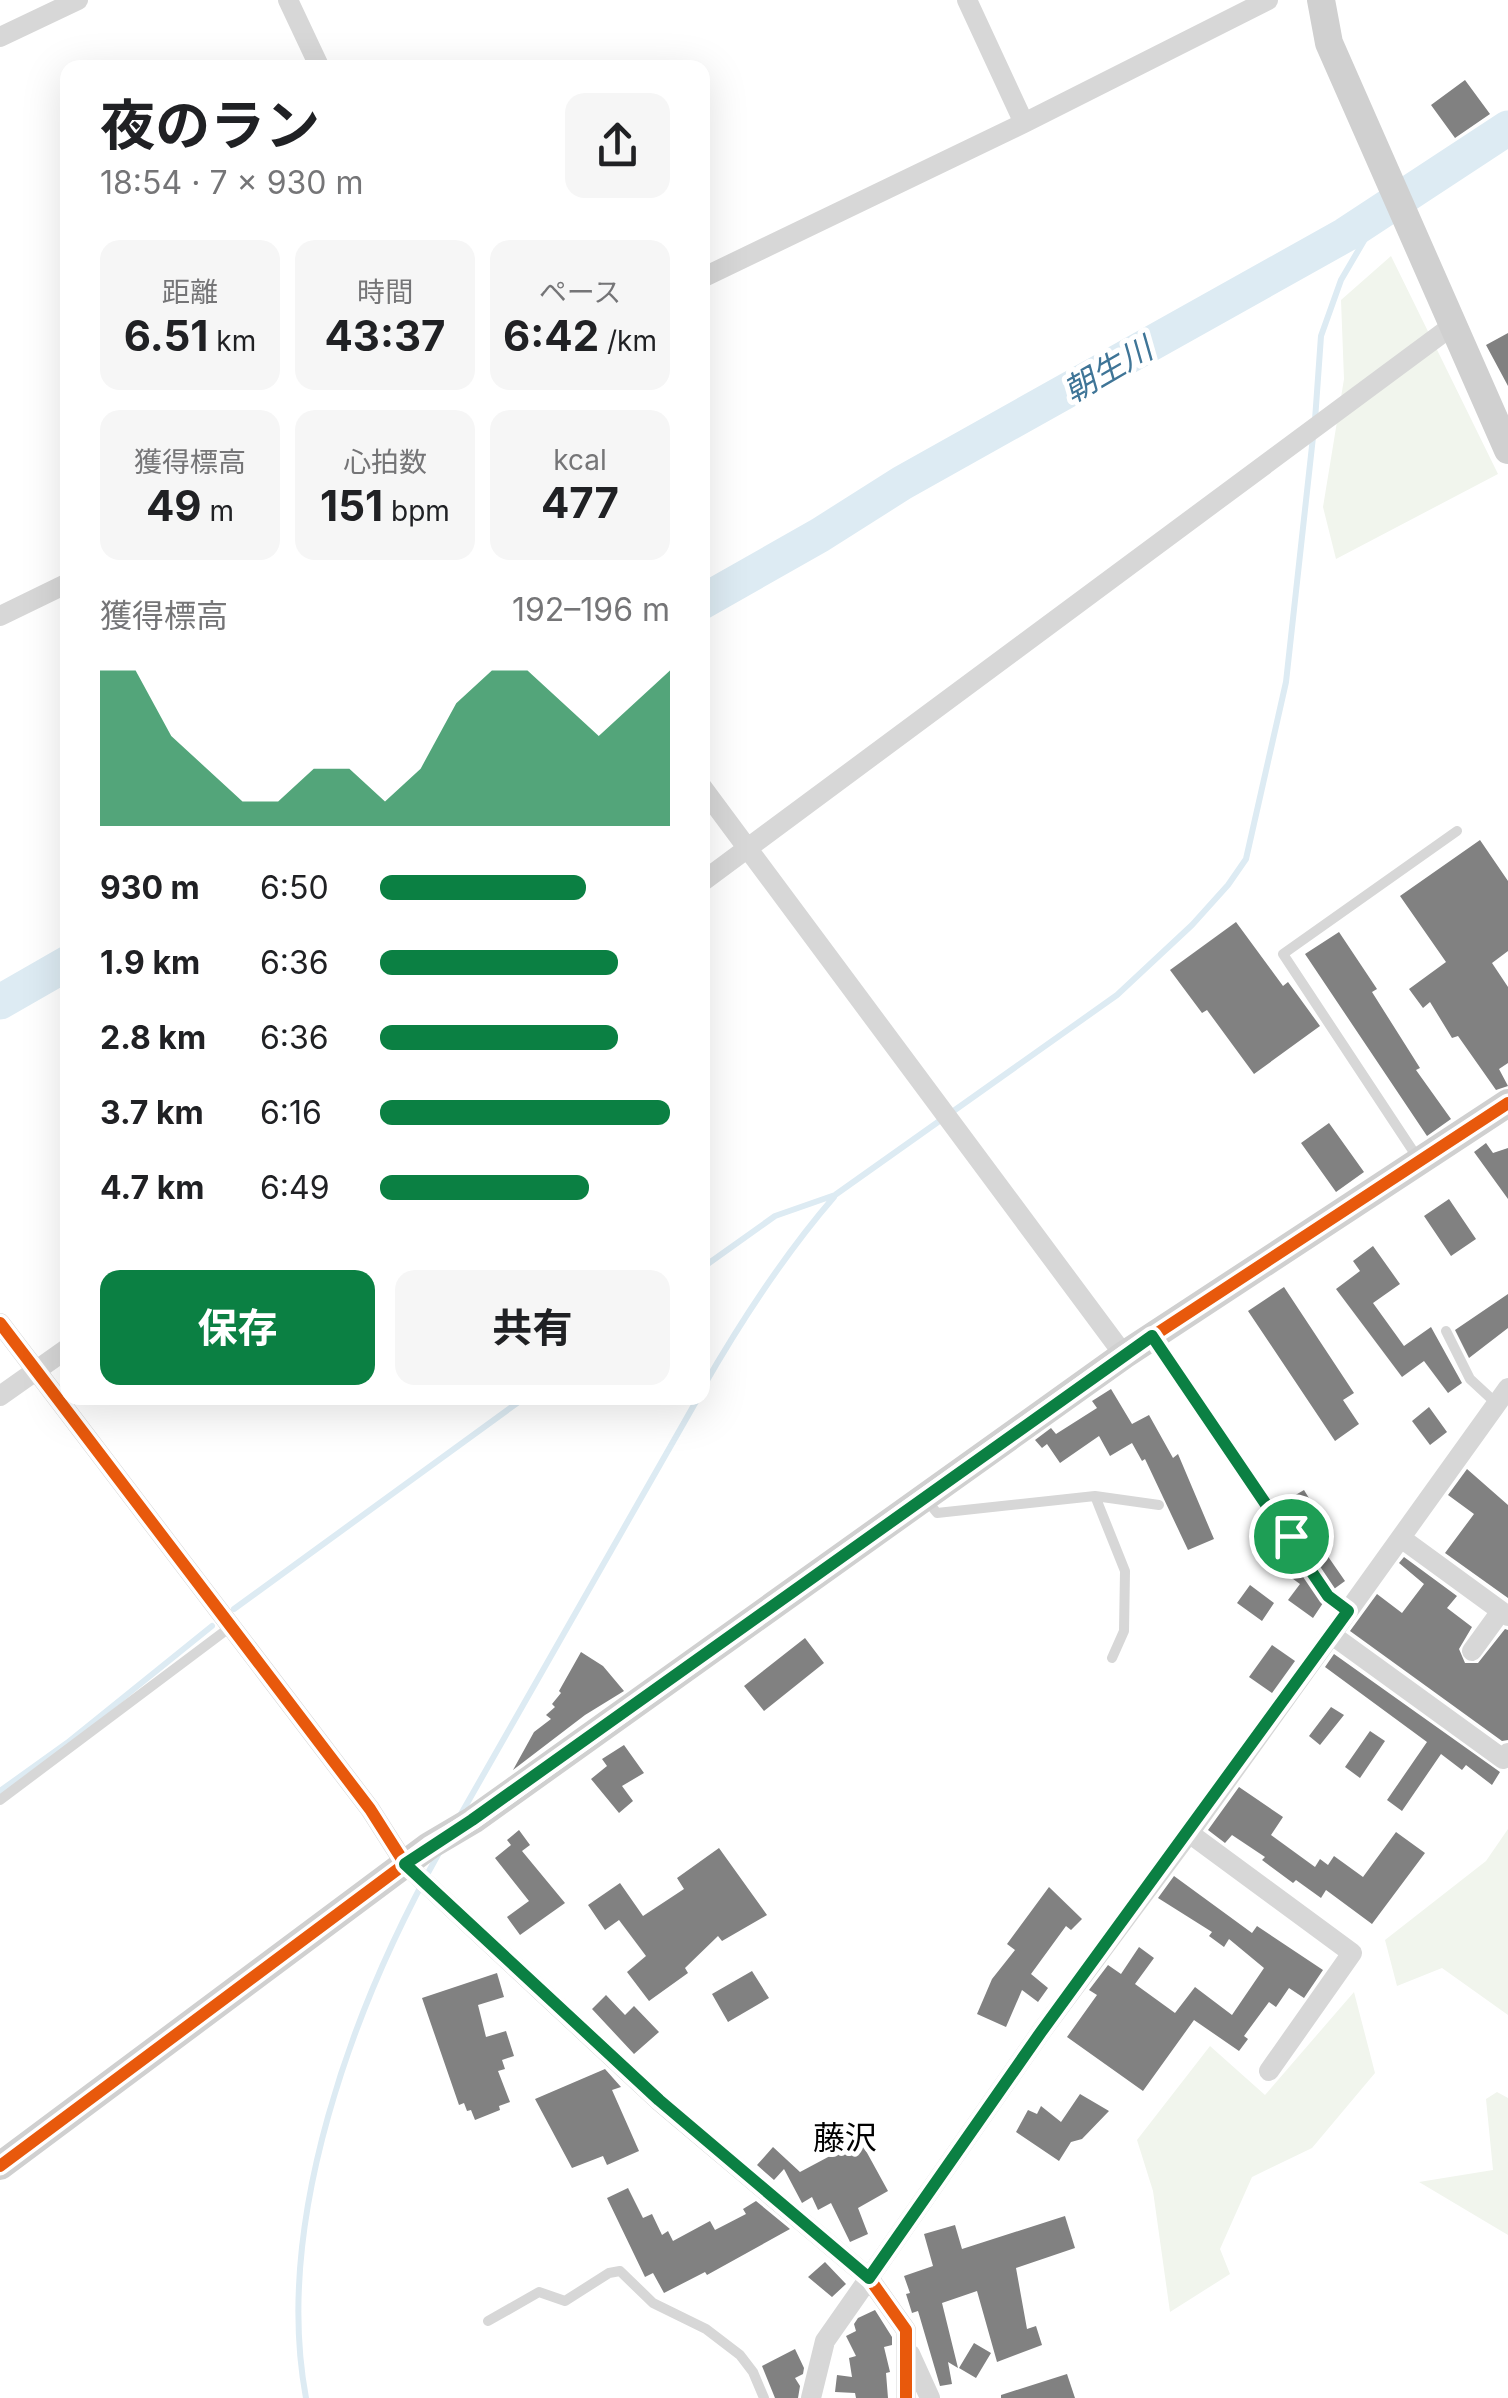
<!DOCTYPE html>
<html lang="ja">
<head>
<meta charset="utf-8">
<style>
	:root { --surface:#fff; --page:#f6f6f6; --text:#202124; --muted:#757577; --accent:#0b8043 }
	body { margin:0; font-family:Inter,"Noto Sans JP",sans-serif; background:var(--page); color:var(--text); height:100vh; display:flex; flex-direction:column; font-size:38px; white-space:nowrap }
	* { box-sizing:border-box; margin:0 }
	p { font-size:32px; color:var(--muted) }
	.icon { flex:none; width:55px; height:55px; fill:none; stroke:currentColor; stroke-width:2; stroke-linecap:round; stroke-linejoin:round }
	.map { position:relative; flex:1; overflow:hidden }
	.sheet { position:absolute; left:60px; top:60px; width:650px; height:1345px; display:flex; flex-direction:column; background:var(--surface); border-radius:20px; box-shadow:0 10px 40px #0002 }
	.sheet>* { flex:none }
	.pin { position:absolute; display:grid; place-items:center; width:85px; height:85px; color:#fff; margin:-42px; border:5px solid #fff; border-radius:50%; box-shadow:0 2px 10px #0007 }
	.round { display:grid; place-items:center; flex:none; width:105px; height:105px; border-radius:20px; background:var(--page) }
	.head { display:flex; align-items:center; justify-content:space-between; height:170px; padding:0 40px }
	h1 { font-size:55px; font-weight:700; line-height:75px }
	.figures { display:grid; grid-template-columns:repeat(3,1fr); gap:15px; height:170px; padding:10px 40px }
	.figures div { display:grid; align-content:center; border-radius:20px; background:var(--page); text-align:center }
	.figures b { font-size:42px; font-weight:700 }
	.figures small { font-size:28px; font-weight:400 }
	.figures p { font-size:28px }
	.chart { height:280px; padding:20px 40px }
	.chart p { display:flex; justify-content:space-between }
	.chart svg { width:100%; height:180px; margin-top:10px; fill:var(--accent); opacity:.7 }
	.button { display:flex; gap:20px; margin-top:auto; padding:20px 40px }
	.button a { flex:1; height:115px; border-radius:20px; background:var(--accent); color:#fff; font-size:40px; font-weight:700; line-height:115px; text-align:center }
	.button a+a { background:var(--page); color:var(--text) }
	ul { padding:0 40px; list-style:none; font-size:32px }
	li { display:grid; grid-template-columns:160px 120px 1fr; align-items:center; height:75px }
	li i { height:25px; border-radius:12px; background:var(--accent) }
	.map>svg:first-child { display:block }
	.green { fill:#f1f5ed }
	.lines { fill:none; stroke-linecap:round; stroke-linejoin:round }
	.stream { stroke:#ddebf3; stroke-width:6 }
	.river { stroke:#ddebf3; stroke-width:35 }
	.building { fill:#818181 }
	.lane { stroke:#d7d7d7; stroke-width:10 }
	.street { stroke:#d7d7d7; stroke-width:20 }
	.secondary { stroke:#d0d0d0; stroke-width:28 }
	.cycleway-casing { stroke:#fff; stroke-width:19 }
	.cycleway { stroke:#e8590c; stroke-width:12 }
	.route-casing { stroke:#fff; stroke-width:20 }
	.route { stroke:#0b8043; stroke-width:12 }
	.labels { text-anchor:middle; stroke-width:10; stroke-linejoin:round; paint-order:stroke }
	.water-label { font-size:32px; font-style:italic; fill:#3f7597; stroke:#fff }
	.neighbourhood-label { font-size:32px; fill:#000; stroke:#fff }
</style>
</head>
<body>
<div class="map">
<svg width="1508" height="2398" viewBox="0 0 1508 2398">
	<rect width="100%" height="100%" fill="#fff"/>
	<path class="green" d="M1391 256 1498 474 1336 559 1323 507 1344 379 1341 300Z
		M1508 1829V2015L1442 1968 1397 1986 1385 1940 1486 1861Z
		M1354 1992 1375 2073 1312 2148 1252 2177 1220 2249 1230 2274 1170 2312 1153 2191 1137 2140 1210 2046 1265 2095Z
		M1497 2092 1508 2098V2235L1419 2182 1493 2170 1486 2099Z"/>
	<g class="lines">
		<path class="stream" d="M1315 420 1321 336 1341 280 1379 215
			M702 1268 775 1216 835 1195 1117 995 1192 925 1228 885 1246 859 1286 682 1313 437
			M702 1389C741 1321 783 1256 834 1197
			M234 1609 524 1398
			M0 1791 67 1743 212 1626
			M461 1814 698 1398
			M306 2398C273 2221 354 2004 440 1851"/>
		<path class="river" d="M702 602 820 535 902 483 1345 235 1508 128
			M0 1002 68 963"/>
	</g>
	<path class="building" d="M1465 80 1490 114 1455 138 1431 105Z
		M1508 333V386L1486 345Z
		M1480 840 1508 881V951L1492 963 1508 987V1063L1499 1069 1508 1086 1496 1090 1458 1036 1452 1038 1430 1002 1423 1008 1409 989 1446 962 1400 896Z
		M1236 922 1283 986 1288 982 1320 1026 1254 1074 1207 1010 1202 1013 1170 970Z
		M1339 932 1377 989 1372 992 1420 1068 1416 1070 1451 1119 1427 1136 1305 954Z
		M1329 1123 1364 1172 1336 1192 1301 1143Z
		M1486 1143 1493 1153 1508 1148V1199L1474 1152Z
		M1449 1199 1476 1239 1451 1256 1424 1216Z
		M1373 1246 1400 1284 1373 1303 1404 1346 1431 1327 1462 1383 1448 1393 1424 1361 1402 1377 1336 1289 1360 1271 1353 1261Z
		M1284 1287 1354 1393 1343 1400 1359 1424 1335 1441 1248 1311Z
		M1508 1294V1328L1469 1358 1455 1330Z
		M1111 1389 1132 1424 1149 1415 1173 1458 1178 1454 1214 1539 1188 1550 1145 1459 1142 1461 1132 1443 1110 1456 1099 1436 1060 1463 1047 1444 1042 1448 1035 1440 1051 1428 1056 1434 1097 1408 1092 1401Z
		M1429 1407 1447 1432 1430 1445 1412 1421Z
		M1467 1469 1508 1505V1598L1445 1553 1474 1514 1448 1495Z
		M1304 1490 1326 1526 1318 1532 1331 1552 1327 1555 1345 1581 1334 1589 1280 1504Z
		M1282 1539 1323 1603 1313 1618 1288 1600 1300 1584 1267 1560Z
		M1404 1557 1457 1596 1447 1608 1472 1627 1459 1649 1465 1663H1478L1505 1629 1508 1630V1740L1502 1741 1350 1631 1377 1594 1402 1613 1424 1584 1399 1563Z
		M1250 1585 1274 1603 1262 1621 1237 1603Z
		M805 1638 824 1663 764 1711 744 1686Z
		M1272 1645 1295 1661 1272 1693 1249 1677Z
		M581 1652 603 1666 624 1691 585 1715 513 1770 534 1732 551 1719 546 1715 555 1707 552 1704 561 1693 559 1691Z
		M1334 1654 1500 1772 1492 1785 1466 1765 1462 1770 1441 1754 1402 1811 1387 1800 1427 1742 1325 1667Z
		M1331 1707 1344 1715 1320 1745 1309 1736Z
		M1370 1731 1385 1741 1360 1778 1345 1767Z
		M624 1745 644 1773 622 1786 633 1801 619 1813 591 1779 607 1766 602 1759Z
		M1239 1787 1283 1817 1271 1835 1315 1867 1320 1859 1328 1865 1334 1856 1363 1877 1396 1832 1425 1853 1372 1924 1326 1890 1321 1898 1296 1880 1293 1883 1262 1860 1265 1857 1232 1835 1225 1843 1208 1830Z
		M519 1830 530 1845 522 1851 565 1903 520 1935 507 1917 529 1901 495 1858 511 1845 507 1840Z
		M719 1848 767 1915 722 1941 718 1936 685 1968 688 1973 649 2001 627 1972 646 1956 619 1920 605 1930 588 1905 620 1883 643 1916 684 1889 677 1878Z
		M1174 1876 1252 1933 1257 1926 1323 1970 1304 1998 1289 1988 1276 2007 1269 2002 1244 2036 1248 2039 1239 2051 1194 2020 1143 2091 1067 2037 1097 1995 1089 1990 1108 1965 1121 1974 1139 1947 1154 1958 1135 1984 1175 2013 1195 1987 1232 2015 1264 1968 1229 1939 1224 1947 1209 1936 1212 1932 1158 1898Z
		M1049 1887 1082 1919 1071 1930 1066 1926 1031 1974 1048 1988 1038 2002 1022 1990 1006 2027 977 2014 992 1979 1015 1950 1007 1944Z
		M752 1971 769 1998 728 2022 712 1994Z
		M497 1973 504 1997 478 2005 486 2037 506 2031 514 2056 502 2060 505 2069 498 2071 510 2102 499 2106 500 2110 475 2120 471 2110 467 2111 464 2103 459 2105 422 1998Z
		M606 1995 625 2015 634 2006 659 2032 634 2054 592 2009Z
		M605 2069 621 2087 612 2090 639 2151 607 2165 603 2156 572 2168 535 2099Z
		M1080 2094 1109 2111 1082 2139 1071 2142 1059 2161 1016 2132 1028 2110 1037 2114 1041 2106 1061 2122Z
		M860 2140 888 2191 858 2208 868 2234 850 2242 831 2203 818 2210 812 2197 802 2203 784 2169 774 2180 757 2165 773 2147 800 2172Z
		M628 2188 643 2218 652 2214 662 2235 668 2231 673 2241 710 2221 715 2230 746 2214 743 2209 756 2201 790 2229 707 2275 705 2272 664 2293 653 2273 645 2277 607 2198Z
		M1065 2216 1075 2248 1016 2268 1027 2329 1036 2326 1042 2345 997 2362 977 2291 942 2303 958 2368 948 2362 952 2384 940 2386 918 2311 912 2313 906 2294 910 2293 904 2276 933 2266 924 2234 955 2225 962 2249Z
		M825 2262 846 2284 832 2297 808 2277Z
		M875 2310 892 2337V2345L884 2347 890 2372 886 2373 888 2398H856L855 2393 835 2392 837 2375 852 2377 849 2358 856 2356 846 2336 856 2331 854 2324 858 2318Z
		M974 2343 991 2353 976 2378 959 2368Z
		M795 2349 804 2368 803 2374 795 2378 800 2386 798 2398H775L762 2366Z
		M1067 2374 1075 2398H1001V2395Z"/>
	<g class="lines">
		<path class="lane" d="M1419 1160 1283 954 1457 831
			M1446 1331 1470 1379 1497 1404
			M1152 1337 1291 1536 1328 1596 1348 1611
			M1095 1496 1125 1571 1124 1631 1112 1658
			M925 1498 937 1513 1095 1496 1159 1505
			M0 1800 229 1628
			M488 2321 539 2292 565 2301 609 2273 620 2271 653 2303 706 2329 740 2355 753 2372 764 2398"/>
		<path class="street" d="M288 0 320 68
			M967 0 1024 123
			M0 37 78 0
			M702 278 1024 123 1268 0
			M0 616 68 583
			M702 787 1124 1355
			M702 882 1452 326
			M0 1323 370 1809 405 1864 437 1894 659 2101 869 2278 906 2330V2398
			M0 1396 68 1348
			M1401 1538 1508 1616
			M1332 1635 1503 1759 1508 1753
			M1472 1651 1501 1611
			M1189 1833 1352 1953 1269 2071
			M910 2354 930 2398
			M811 2398 825 2341 1041 2032 1189 1833 1508 1388"/>
		<path class="secondary" d="M1321 0 1329 43 1508 450
			M0 2166 429 1846 473 1820 1124 1355 1508 1103"/>
		<defs>
			<path id="cycleway" d="M0 1323 370 1809 405 1864 437 1894 659 2101 869 2278 906 2330V2398
				M0 2166 429 1846 473 1820 1124 1355 1508 1103"/>
		</defs>
		<use href="#cycleway" class="cycleway-casing"/>
		<use href="#cycleway" class="cycleway"/>
	</g>
	<g class="lines">
		<defs>
			<path id="route" d="M1152 1336 1328 1596 1348 1611 1041 2032 869 2278 659 2100 405 1864 472 1820Z"/>
		</defs>
		<use href="#route" class="route-casing"/>
		<use href="#route" class="route"/>
	</g>
	<g class="labels">
		<g class="water-label">
			<text transform="translate(1108 370) rotate(-30)" y="11">朝生川</text>
		</g>
		<g class="neighbourhood-label">
			<text x="845" y="2149">藤沢</text>
		</g>
	</g>
</svg>
<div class="pin" style="left:1291px;top:1536px;background:#1e9e55"><svg class="icon" aria-label="arrive" viewBox="0 0 24 24"><path d="M6 21V4h12l-3 4 3 4H6"/></svg></div>
<section class="sheet">
<div class="head"><div><h1>夜のラン</h1><p>18:54 · 7 × 930 m</p></div><a class="round"><svg class="icon" aria-label="share" viewBox="0 0 24 24"><path d="M12 15V3M7 8l5-5 5 5M5 13v7h14v-7"/></svg></a></div>
<div class="figures">
<div><p>距離</p><b>6.51<small> km</small></b></div>
<div><p>時間</p><b>43:37</b></div>
<div><p>ペース</p><b>6:42<small> /km</small></b></div>
</div>
<div class="figures">
<div><p>獲得標高</p><b>49<small> m</small></b></div>
<div><p>心拍数</p><b>151<small> bpm</small></b></div>
<div><p>kcal</p><b>477</b></div>
</div>
<div class="chart"><p><span>獲得標高</span>192–196 m</p>
<svg viewBox="0 0 160 44" preserveAspectRatio="none"><path d="M0 44V6L10 6L20 22L30 30L40 38L50 38L60 30L70 30L80 38L90 30L100 14L110 6L120 6L130 14L140 22L150 14L160 6V44z"/></svg>
</div>
<ul>
<li><b>930 m</b>6:50<i style="width:71%"></i></li>
<li><b>1.9 km</b>6:36<i style="width:82%"></i></li>
<li><b>2.8 km</b>6:36<i style="width:82%"></i></li>
<li><b>3.7 km</b>6:16<i style="width:100%"></i></li>
<li><b>4.7 km</b>6:49<i style="width:72%"></i></li>
</ul>
<div class="button"><a>保存</a><a>共有</a></div>
</section>
</div>
</body>
</html>
